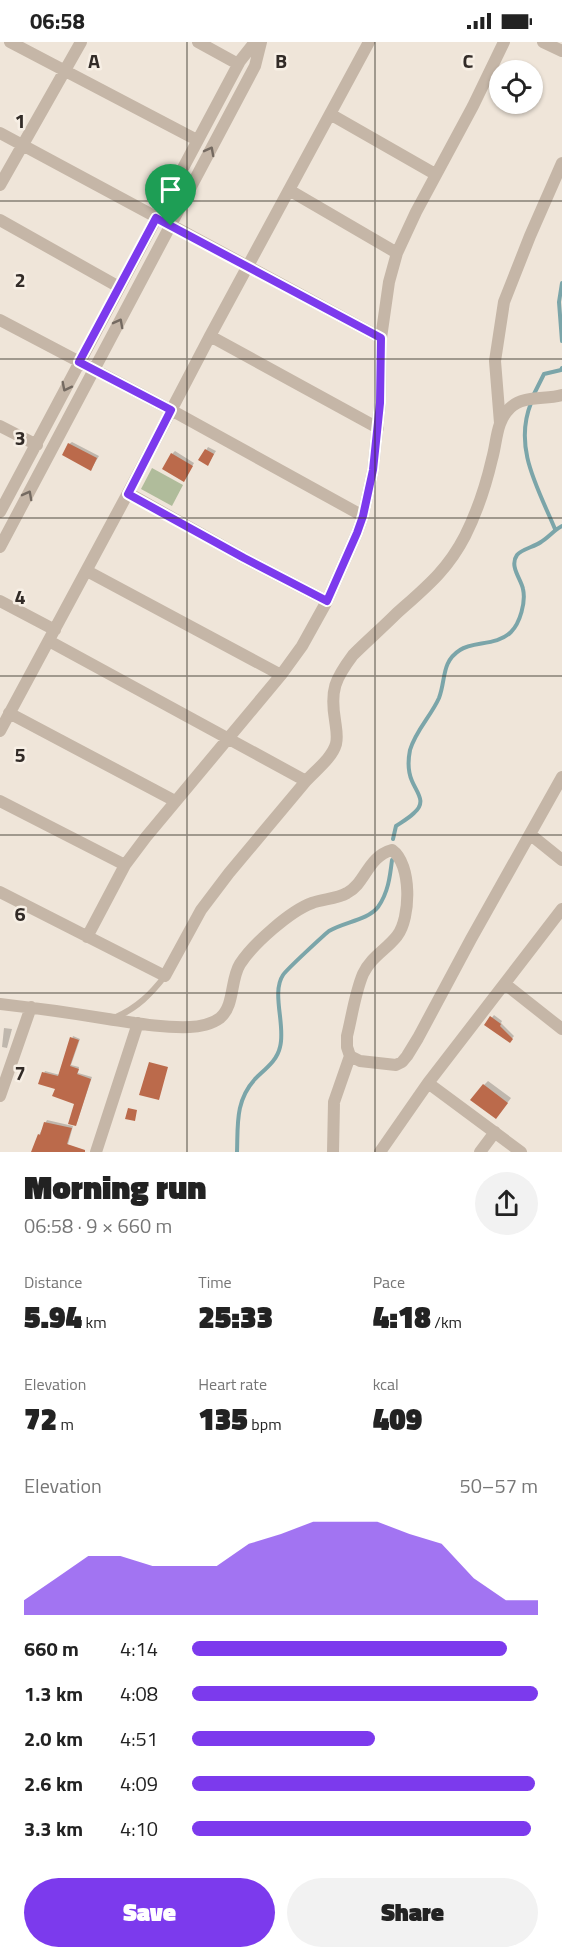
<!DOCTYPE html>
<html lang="en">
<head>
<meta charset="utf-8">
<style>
	:root { --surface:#fff; --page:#f2f2f2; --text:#222; --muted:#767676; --accent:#7c3aed }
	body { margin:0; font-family:"Titillium Web",sans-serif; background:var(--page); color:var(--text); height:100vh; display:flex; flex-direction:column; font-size:22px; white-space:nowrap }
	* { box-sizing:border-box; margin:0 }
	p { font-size:20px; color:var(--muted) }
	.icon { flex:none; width:33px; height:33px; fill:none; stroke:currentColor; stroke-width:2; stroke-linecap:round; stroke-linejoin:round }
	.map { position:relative; height:1110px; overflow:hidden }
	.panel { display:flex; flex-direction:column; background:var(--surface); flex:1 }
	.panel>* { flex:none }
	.tools { position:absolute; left:489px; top:18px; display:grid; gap:12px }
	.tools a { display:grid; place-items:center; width:54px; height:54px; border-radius:50%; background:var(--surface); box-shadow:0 2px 4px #0004; font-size:30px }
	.pin { position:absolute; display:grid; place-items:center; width:51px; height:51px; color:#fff; margin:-62px -26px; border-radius:50% 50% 50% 0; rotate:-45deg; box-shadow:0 0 6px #0007 }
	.pin .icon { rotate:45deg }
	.round { display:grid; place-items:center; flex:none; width:63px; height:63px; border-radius:32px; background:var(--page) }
	.summary { display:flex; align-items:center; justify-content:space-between; height:102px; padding:0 24px }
	h1 { font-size:33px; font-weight:800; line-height:45px }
	.figures { display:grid; grid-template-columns:repeat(3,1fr); gap:9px; height:102px; padding:6px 24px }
	.figures div { display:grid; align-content:center }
	.figures b { font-size:30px; font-weight:800 }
	.figures small { font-size:16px; font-weight:400 }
	.figures p { font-size:16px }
	.chart { height:168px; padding:12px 24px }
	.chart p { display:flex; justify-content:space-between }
	.chart svg { width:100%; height:108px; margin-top:6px; fill:var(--accent); opacity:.7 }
	.button { display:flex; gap:12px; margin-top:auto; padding:12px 24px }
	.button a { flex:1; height:69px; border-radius:36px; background:var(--accent); color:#fff; font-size:24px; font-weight:800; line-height:69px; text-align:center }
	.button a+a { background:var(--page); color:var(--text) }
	ul { padding:0 24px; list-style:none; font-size:20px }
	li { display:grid; grid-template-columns:96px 72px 1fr; align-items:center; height:45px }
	li i { height:15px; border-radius:8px; background:var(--accent) }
	.status { display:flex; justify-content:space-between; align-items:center; height:42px; padding:0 30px; background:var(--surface); direction:ltr }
	.status svg { height:16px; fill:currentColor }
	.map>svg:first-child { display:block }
	.green { fill:#b0bc9b }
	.shadow { fill:#0003 }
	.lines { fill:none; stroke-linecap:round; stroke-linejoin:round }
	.stream { stroke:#7ba5a9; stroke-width:4 }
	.building { fill:#bb6a4b }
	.lane { stroke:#c5b6a7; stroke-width:6 }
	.street { stroke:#c5b6a7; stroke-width:12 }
	.oneway { stroke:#746a61 }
	.route-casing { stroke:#fff; stroke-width:12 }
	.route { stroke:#7c3aed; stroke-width:8 }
	.grid { fill:none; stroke:#322b27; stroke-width:1.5; stroke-opacity:0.55 }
	.grid-label { font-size:20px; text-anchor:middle; font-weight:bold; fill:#322b27; stroke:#f7efe5; stroke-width:5; stroke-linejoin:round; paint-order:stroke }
</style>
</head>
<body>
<div class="status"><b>06:58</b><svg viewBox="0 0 49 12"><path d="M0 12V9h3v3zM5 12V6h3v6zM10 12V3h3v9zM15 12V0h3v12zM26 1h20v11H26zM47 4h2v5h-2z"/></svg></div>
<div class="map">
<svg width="562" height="1110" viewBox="0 0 562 1110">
	<rect width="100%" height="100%" fill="#efe5d9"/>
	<path class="green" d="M152 426 183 443 172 464 141 447Z"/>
	<path class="shadow" d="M72 400 99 414 93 424 69 402Z
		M208 405 216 409 210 419 200 418Z
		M175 409 194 421 186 435 172 412Z
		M494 973 502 979 501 981 514 994 510 999 486 983Z
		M4 986 12 987 7 1006 2 1005Z
		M73 994 80 997 71 1023 79 1025 78 1031 92 1035 77 1080 76 1061 57 1046 40 1041 45 1029 60 1033Z
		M488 1039 511 1056 500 1071 484 1043Z
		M47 1078 73 1084 67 1106 54 1110H33L39 1093Z"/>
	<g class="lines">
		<path class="stream" d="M562 241 559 260 562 299
			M533 354 544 332 561 328 562 326
			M531 361C513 406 538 446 555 487
			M393 797 396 784C402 780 409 776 414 771 427 760 417 751 412 739 408 730 408 718 410 708 416 688 431 674 439 656 446 638 441 620 460 608 473 599 497 604 511 590 520 581 526 560 523 547 521 537 509 524 517 513 522 507 534 505 541 500 549 495 554 488 562 484
			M237 1110C238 1083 235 1059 255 1037 265 1027 277 1019 280 1005 286 984 271 951 283 933 287 927 323 894 329 889 344 880 368 878 378 865 388 851 390 835 392 818"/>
	</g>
	<path class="building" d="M68 401 97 416 91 429 62 413Z
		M205 407 214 412 208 424 198 418Z
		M171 411 193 424 184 440 162 427Z
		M490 974 501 982 500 984 513 997 510 1001 484 983Z
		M70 995 79 998 70 1024 79 1027 77 1032 91 1037 76 1084 68 1082 74 1062 52 1054 55 1047 38 1042 42 1030 58 1034Z
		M149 1020 168 1025 159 1058 139 1053Z
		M483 1042 508 1061 496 1077 470 1058Z
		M128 1066 137 1068 135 1079 125 1077Z
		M44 1080 72 1086 67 1102 85 1108V1110H31L38 1092 40 1093Z"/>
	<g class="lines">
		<path class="lane" d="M116 975C137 966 151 952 165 934"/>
		<path class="street" d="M10 0 197 98
			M198 0 238 22
			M543 0 562 9
			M330 72 435 132
			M0 91 381 296
			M0 143 81 0
			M289 148 397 211
			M0 178 119 245
			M0 278 171 368 363 474
			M210 294 378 386
			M500 381 495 319 504 260 530 194 562 121
			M0 384 37 403
			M128 451 244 516 327 559
			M0 470 240 19 255 0
			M0 505 255 24 261 0
			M87 529 281 633
			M0 559 55 588
			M9 671 175 759
			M0 689 128 451 210 294 369 0
			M306 739C316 728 332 716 336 702 338 694 336 686 335 678 330 648 335 637 353 613 367 599 382 586 396 572 425 546 447 529 465 494 477 470 486 443 492 417 497 400 496 379 510 366 523 353 546 358 562 353
			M0 759 125 823
			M531 793 562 818
			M0 850 165 934 201 868 229 831 306 739 49 599
			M87 895 125 823 146 795 281 633 302 604 327 559 357 491 363 474 373 428 380 361 381 296 389 240 397 211 416 170 473 64 504 0
			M505 942 562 987
			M0 962C36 966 72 971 108 977 135 981 163 986 190 985 199 985 212 982 220 976 235 963 230 938 240 922 253 902 290 869 312 861 323 857 337 857 347 851 366 841 367 815 392 808 412 822 411 876 397 894 386 908 371 915 363 932 355 951 352 974 347 994V1005L350 1014 360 1019 396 1023 402 1020 407 1014 418 996 471 897 562 735
			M428 1041 521 1110
			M0 1054 31 965
			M96 1110 138 981
			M333 1110 334 1060 350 1014
			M380 1110 428 1041 562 867
			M480 1110 495 1090"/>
	</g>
	<defs><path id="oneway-chevron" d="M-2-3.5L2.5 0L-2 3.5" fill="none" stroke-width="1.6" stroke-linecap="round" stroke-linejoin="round" transform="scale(1.5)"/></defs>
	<g class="oneway">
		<use href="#oneway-chevron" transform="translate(210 109) rotate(-62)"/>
		<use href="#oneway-chevron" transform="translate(119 281) rotate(-62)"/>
		<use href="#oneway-chevron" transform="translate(66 345) rotate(117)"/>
		<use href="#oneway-chevron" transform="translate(28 453) rotate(-62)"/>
	</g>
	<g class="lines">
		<defs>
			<path id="route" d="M156 176 381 296 380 361 373 428 363 474 357 491 327 559 244 516 128 452 171 368 79 320Z"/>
		</defs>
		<use href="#route" class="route-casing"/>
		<use href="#route" class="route"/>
	</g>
	<path class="grid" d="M187 0V1110M375 0V1110M0 159H562M0 317H562M0 476H562M0 634H562M0 793H562M0 951H562"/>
	<g class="grid-label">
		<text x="94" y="26">A</text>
		<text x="281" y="26">B</text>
		<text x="468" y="26">C</text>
		<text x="20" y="86">1</text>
		<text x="20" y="245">2</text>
		<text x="20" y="403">3</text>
		<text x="20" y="562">4</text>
		<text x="20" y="720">5</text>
		<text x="20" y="879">6</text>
		<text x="20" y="1038">7</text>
	</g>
</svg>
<div class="tools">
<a><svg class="icon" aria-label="locate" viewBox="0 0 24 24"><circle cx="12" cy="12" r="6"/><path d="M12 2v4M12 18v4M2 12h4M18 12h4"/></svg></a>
</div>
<div class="pin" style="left:171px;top:184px;background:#1e9e55"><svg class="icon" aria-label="arrive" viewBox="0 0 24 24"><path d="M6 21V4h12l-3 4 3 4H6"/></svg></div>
</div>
<section class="panel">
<div class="summary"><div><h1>Morning run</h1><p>06:58 · 9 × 660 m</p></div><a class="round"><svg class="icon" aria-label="share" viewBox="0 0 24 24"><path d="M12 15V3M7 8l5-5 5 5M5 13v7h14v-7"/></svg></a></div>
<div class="figures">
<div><p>Distance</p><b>5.94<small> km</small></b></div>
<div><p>Time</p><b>25:33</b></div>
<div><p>Pace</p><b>4:18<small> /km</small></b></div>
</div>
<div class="figures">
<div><p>Elevation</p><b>72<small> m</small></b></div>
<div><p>Heart rate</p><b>135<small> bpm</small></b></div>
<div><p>kcal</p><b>409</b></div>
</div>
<div class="chart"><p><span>Elevation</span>50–57 m</p>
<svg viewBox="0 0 160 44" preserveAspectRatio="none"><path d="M0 44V38L10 29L20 20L30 20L40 24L50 24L60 24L70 15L80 11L90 6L100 6L110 6L120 11L130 15L140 29L150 38L160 38V44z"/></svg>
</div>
<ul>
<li><b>660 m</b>4:14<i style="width:91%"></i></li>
<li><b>1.3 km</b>4:08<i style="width:100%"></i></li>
<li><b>2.0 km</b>4:51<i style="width:53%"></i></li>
<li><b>2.6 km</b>4:09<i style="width:99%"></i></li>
<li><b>3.3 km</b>4:10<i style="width:98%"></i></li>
</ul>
<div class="button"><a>Save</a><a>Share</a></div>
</section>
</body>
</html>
